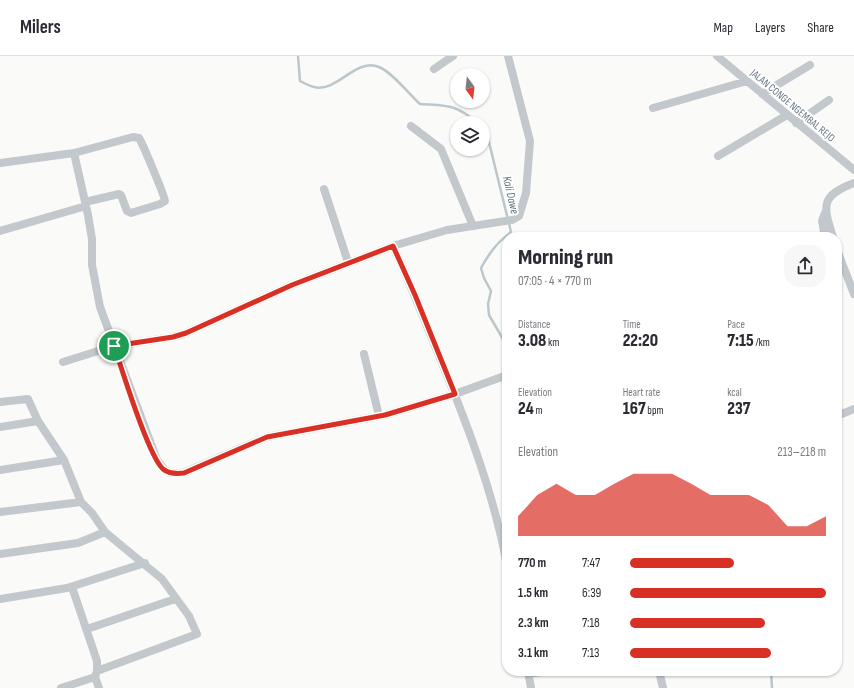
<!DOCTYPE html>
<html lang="en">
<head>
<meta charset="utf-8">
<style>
	:root { --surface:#fff; --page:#f7f7f7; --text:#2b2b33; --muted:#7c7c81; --line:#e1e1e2; --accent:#d93025 }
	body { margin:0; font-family:"Sofia Sans Condensed",sans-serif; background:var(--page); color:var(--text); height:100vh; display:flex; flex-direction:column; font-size:15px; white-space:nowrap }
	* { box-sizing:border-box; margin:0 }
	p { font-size:13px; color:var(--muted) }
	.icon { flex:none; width:22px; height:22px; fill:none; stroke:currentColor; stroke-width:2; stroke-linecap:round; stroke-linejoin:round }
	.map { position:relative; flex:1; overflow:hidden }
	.drawer { position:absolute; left:502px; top:176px; width:340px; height:444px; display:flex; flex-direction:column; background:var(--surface); border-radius:16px; box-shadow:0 1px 3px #0004 }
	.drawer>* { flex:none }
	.needle { width:26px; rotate:165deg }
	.buttons { position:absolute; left:450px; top:12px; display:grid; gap:8px }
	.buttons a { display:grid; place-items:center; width:40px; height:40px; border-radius:50%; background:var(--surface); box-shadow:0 1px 3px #0004; font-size:20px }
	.pin { position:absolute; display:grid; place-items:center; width:34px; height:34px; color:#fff; margin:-17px; border:2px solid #fff; border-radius:50%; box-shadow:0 1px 4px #0007 }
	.round { display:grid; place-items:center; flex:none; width:42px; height:42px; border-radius:16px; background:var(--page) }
	.overview { display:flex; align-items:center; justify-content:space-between; height:68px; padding:0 16px }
	h1 { font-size:22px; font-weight:800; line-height:30px }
	.metrics { display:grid; grid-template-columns:repeat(3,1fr); gap:6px; height:68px; padding:4px 16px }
	.metrics div { display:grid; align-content:center }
	.metrics b { font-size:17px; font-weight:800 }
	.metrics small { font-size:11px; font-weight:400 }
	.metrics p { font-size:11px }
	.chart { height:112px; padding:8px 16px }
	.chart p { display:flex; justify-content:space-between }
	.chart svg { width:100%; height:72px; margin-top:4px; fill:var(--accent); opacity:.7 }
	ul { padding:0 16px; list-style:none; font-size:13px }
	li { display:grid; grid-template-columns:64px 48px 1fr; align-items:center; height:30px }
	li i { height:10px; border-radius:5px; background:var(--accent) }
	header { display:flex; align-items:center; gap:24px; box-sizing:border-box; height:56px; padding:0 20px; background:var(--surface); border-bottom:1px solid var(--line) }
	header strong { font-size:19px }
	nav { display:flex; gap:22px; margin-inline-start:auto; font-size:14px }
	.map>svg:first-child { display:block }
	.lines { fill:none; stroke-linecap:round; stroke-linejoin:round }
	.stream { stroke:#bbc7cb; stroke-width:2.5 }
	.minor { stroke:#c3c8cc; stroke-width:8 }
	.route-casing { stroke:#fff; stroke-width:8 }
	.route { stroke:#d93025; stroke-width:5 }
	.labels { text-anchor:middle; stroke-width:4; stroke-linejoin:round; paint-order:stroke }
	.street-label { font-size:11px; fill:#657683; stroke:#fff }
	.water-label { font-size:12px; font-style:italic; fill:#60757c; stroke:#fff }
</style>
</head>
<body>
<header>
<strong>Milers</strong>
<nav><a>Map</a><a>Layers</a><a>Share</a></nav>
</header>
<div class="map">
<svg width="854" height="632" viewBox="0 0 854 632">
	<rect width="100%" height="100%" fill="#fafaf8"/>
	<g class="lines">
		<path class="stream" d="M298 0 300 25C304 27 309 30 314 31 337 37 356 1 379 11 392 16 409 38 420 48 449 50 455 48 478 67
			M483 72 487 78 511 176C497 186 489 197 481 212L484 222 491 235 488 248 489 259 507 290
			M771 615 772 632"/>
		<path class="minor" d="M717 0 854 114
			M434 13 453 0
			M762 38 810 9
			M653 52 747 25
			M796 67 829 44
			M411 70 441 93 473 170
			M74 97 88 159 92 183V209L100 251 157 404 165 414 171 417H183L267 381 385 359 455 338 507 319
			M718 100 787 59
			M0 107 74 97 133 81 139 82C142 86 165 141 165 145L160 148 131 157 127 155 121 139 119 138 85 146
			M324 133 348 206
			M825 157 822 165 825 181
			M0 175 86 150
			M833 181C823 150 820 140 854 127
			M393 190C411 229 426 268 442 307 469 373 494 439 507 509
			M837 194 854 238
			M364 298 379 360
			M63 306 114 290 173 281 186 277 292 229 393 190 447 174 512 164 519 160 526 137 530 85 508 0
			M0 346 28 343 38 365 64 404 81 446 92 457 105 476 162 523 189 560 197 578 97 615
			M837 360 854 353
			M0 371 38 365
			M0 414 64 404
			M0 456 81 446
			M0 498 78 487 105 476
			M0 543 67 532 145 507
			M87 573 175 543
			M528 615 531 632
			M659 615 663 632
			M528 618 547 615
			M95 621 99 632
			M61 632 95 621 97 615V605L72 531"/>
	</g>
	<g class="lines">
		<defs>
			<path id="route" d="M393 190 415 239 455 338 385 359 267 381 184 417C176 418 169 418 163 413 148 399 122 313 114 290L173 281 186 277 292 229Z"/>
		</defs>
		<use href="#route" class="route-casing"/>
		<use href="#route" class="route"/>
	</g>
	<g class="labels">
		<g class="street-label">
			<text transform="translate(793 49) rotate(40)" y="4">JALAN CONGE NGEMBAL REJO</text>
		</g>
		<g class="water-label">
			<text transform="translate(511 139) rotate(77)" y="4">Kali Dawe</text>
		</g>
	</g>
</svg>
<div class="buttons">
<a><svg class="needle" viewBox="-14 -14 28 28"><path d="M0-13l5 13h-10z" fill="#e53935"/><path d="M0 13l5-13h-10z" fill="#7c7c81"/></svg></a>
<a><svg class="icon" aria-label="layers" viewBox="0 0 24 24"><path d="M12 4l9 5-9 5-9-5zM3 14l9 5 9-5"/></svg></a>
</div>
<div class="pin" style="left:114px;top:290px;background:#1e9e55"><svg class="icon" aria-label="arrive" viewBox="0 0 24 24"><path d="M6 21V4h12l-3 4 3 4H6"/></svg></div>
<section class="drawer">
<div class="overview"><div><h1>Morning run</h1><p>07:05 · 4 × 770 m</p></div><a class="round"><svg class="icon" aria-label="share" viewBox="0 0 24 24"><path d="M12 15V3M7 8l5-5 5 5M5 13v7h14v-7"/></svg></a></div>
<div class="metrics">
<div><p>Distance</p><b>3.08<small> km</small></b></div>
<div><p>Time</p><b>22:20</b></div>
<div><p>Pace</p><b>7:15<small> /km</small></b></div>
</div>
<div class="metrics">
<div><p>Elevation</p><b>24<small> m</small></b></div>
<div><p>Heart rate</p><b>167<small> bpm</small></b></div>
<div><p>kcal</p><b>237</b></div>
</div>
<div class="chart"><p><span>Elevation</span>213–218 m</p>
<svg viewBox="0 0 160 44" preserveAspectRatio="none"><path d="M0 44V32L10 19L20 12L30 19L40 19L50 12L60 6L70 6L80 6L90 12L100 19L110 19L120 19L130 25L140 38L150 38L160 32V44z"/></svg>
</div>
<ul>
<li><b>770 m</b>7:47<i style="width:53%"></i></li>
<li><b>1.5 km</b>6:39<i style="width:100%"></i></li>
<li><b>2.3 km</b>7:18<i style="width:69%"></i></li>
<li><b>3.1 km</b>7:13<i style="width:72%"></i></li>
</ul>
</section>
</div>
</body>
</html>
